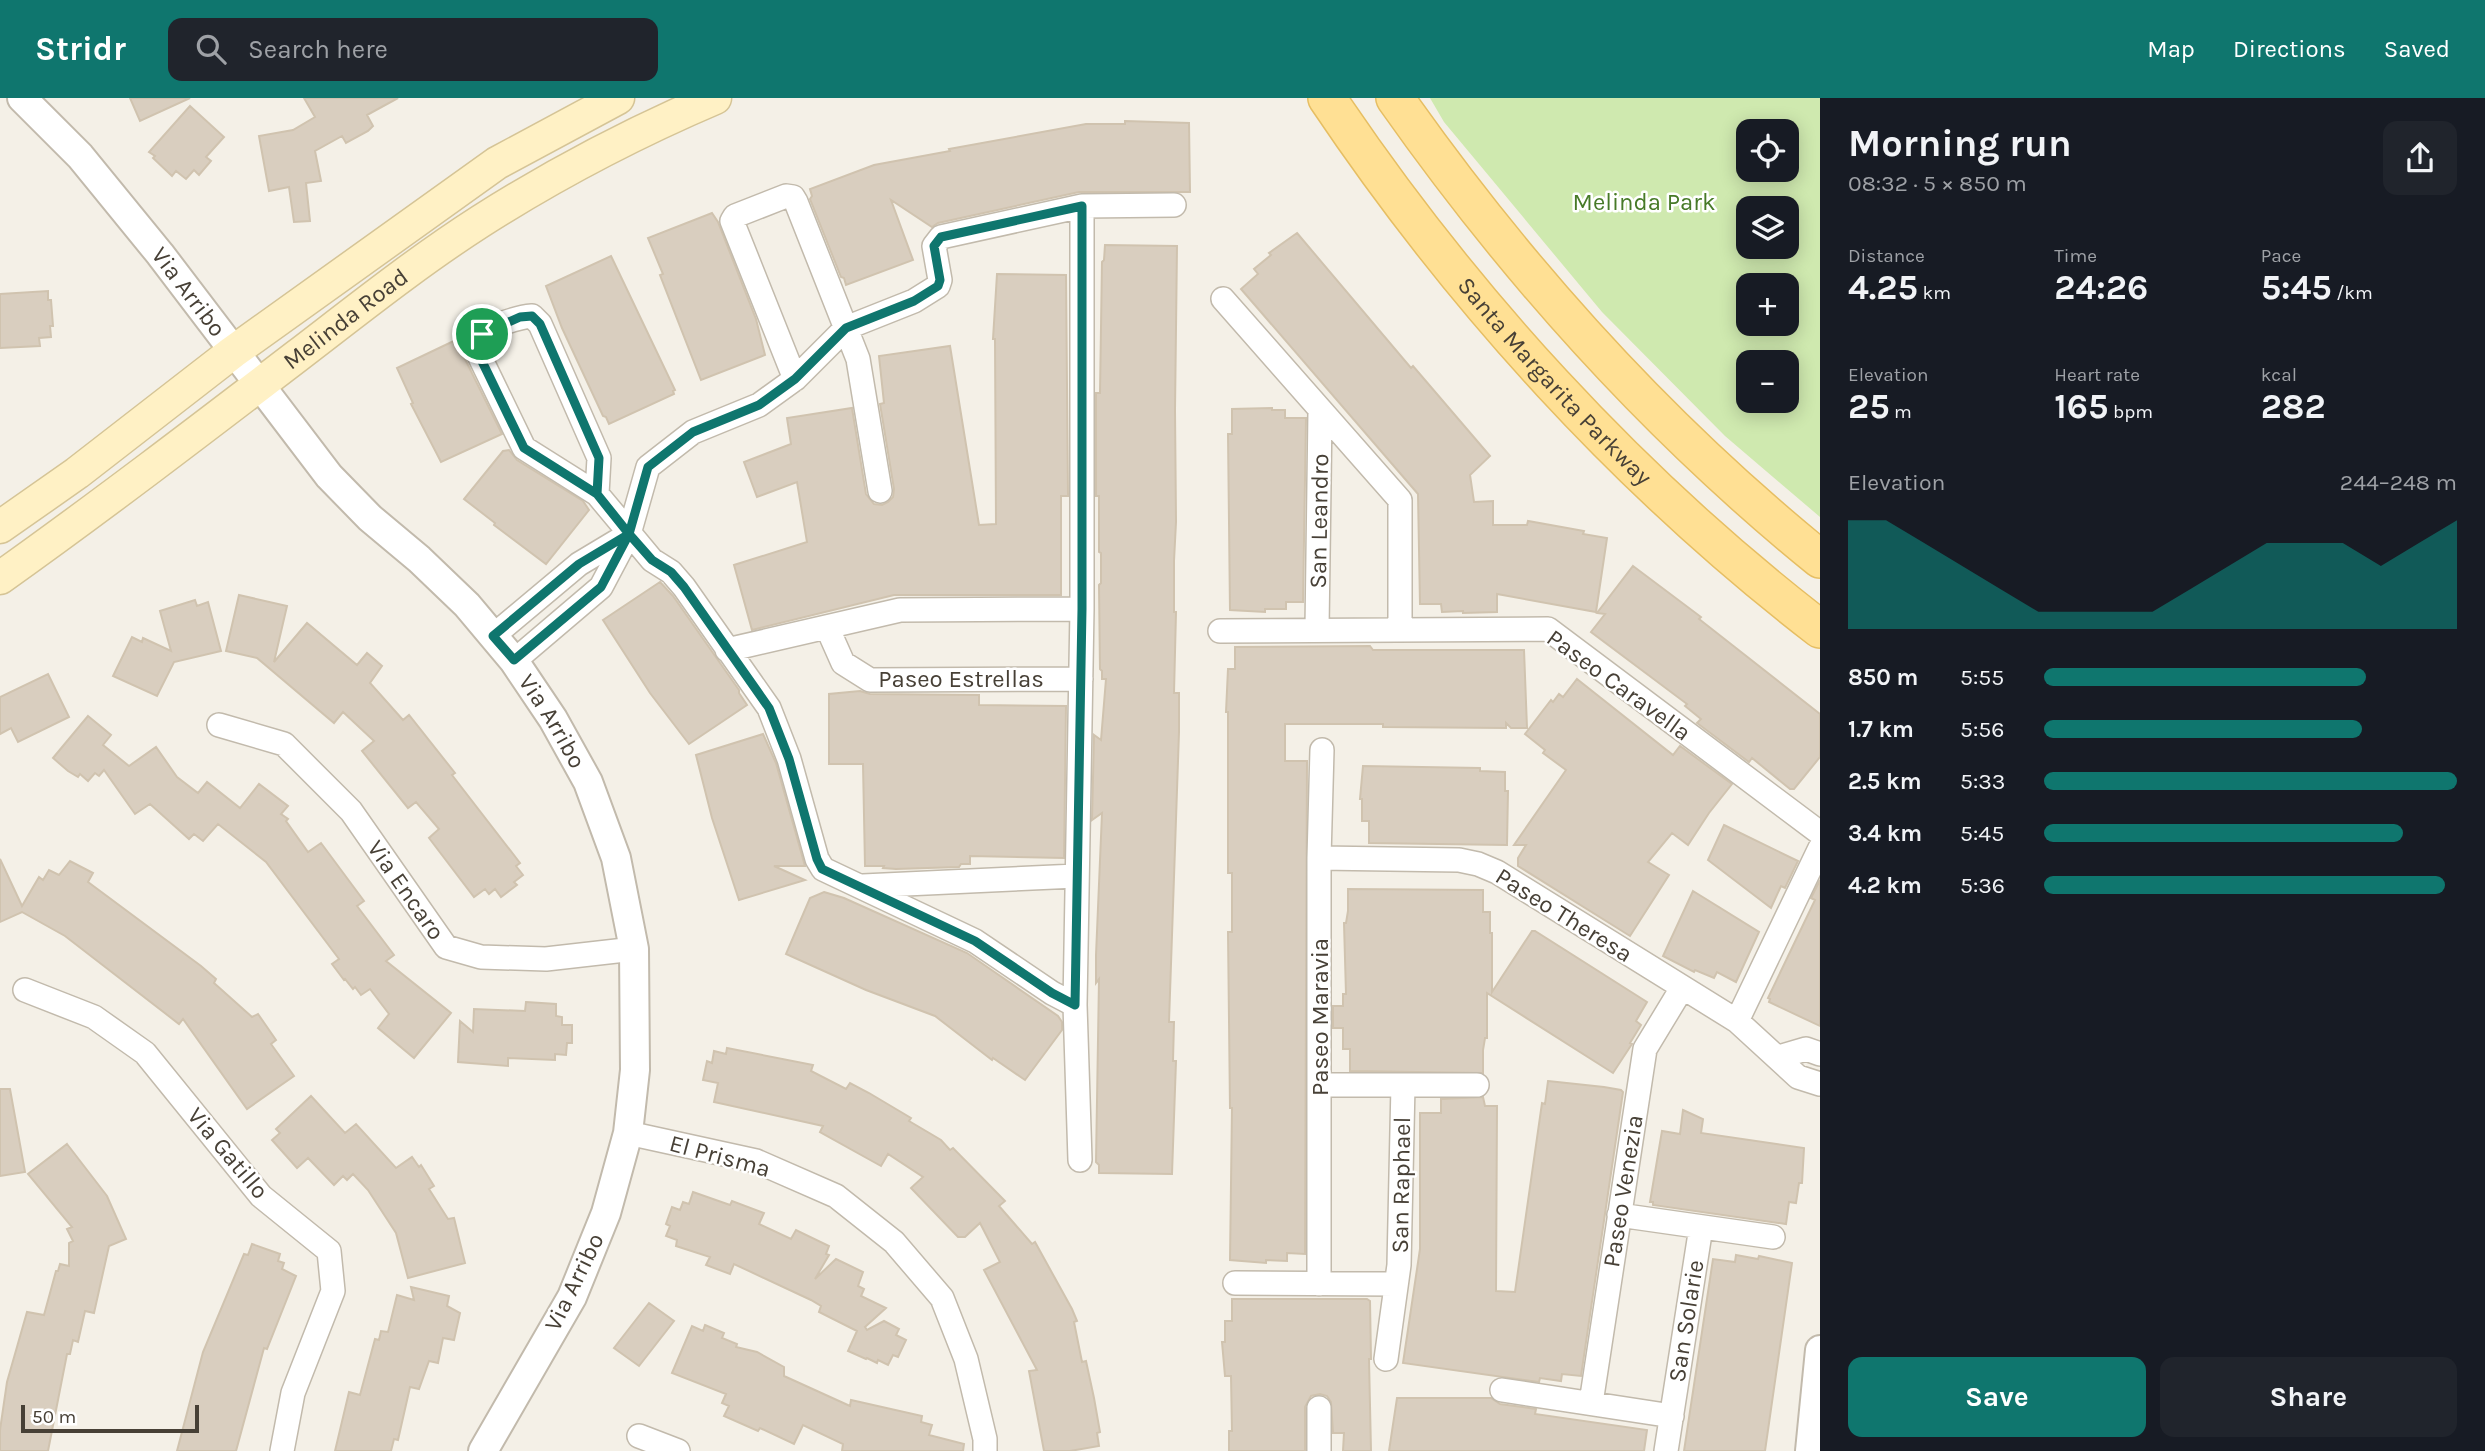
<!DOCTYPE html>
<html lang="en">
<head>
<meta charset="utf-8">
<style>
	:root { --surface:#171b24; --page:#20242c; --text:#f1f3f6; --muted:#9ea1a6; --accent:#0f766e }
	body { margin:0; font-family:Karla,sans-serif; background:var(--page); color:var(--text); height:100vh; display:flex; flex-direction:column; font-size:26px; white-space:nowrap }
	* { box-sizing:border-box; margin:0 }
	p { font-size:23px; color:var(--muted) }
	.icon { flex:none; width:38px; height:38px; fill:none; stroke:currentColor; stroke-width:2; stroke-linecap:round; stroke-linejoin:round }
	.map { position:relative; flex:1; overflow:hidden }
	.side { display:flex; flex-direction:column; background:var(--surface); width:665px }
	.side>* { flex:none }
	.buttons { position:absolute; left:1736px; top:21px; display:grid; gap:14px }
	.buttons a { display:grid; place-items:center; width:63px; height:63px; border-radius:14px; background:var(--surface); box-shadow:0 4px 18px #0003; font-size:35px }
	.scale { position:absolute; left:21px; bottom:18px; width:178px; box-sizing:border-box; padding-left:7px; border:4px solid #474036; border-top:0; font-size:19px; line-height:24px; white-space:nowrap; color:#474036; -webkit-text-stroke:5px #fff; paint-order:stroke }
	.pin { position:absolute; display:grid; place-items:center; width:60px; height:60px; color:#fff; margin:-30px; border:4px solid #fff; border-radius:50%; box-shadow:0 2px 7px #0007 }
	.round { display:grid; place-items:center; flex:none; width:74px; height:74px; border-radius:14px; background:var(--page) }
	.head { display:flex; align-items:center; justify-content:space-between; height:119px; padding:0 28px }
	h1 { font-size:38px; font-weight:700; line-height:52px }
	.metrics { display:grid; grid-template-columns:repeat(3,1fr); gap:10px; height:119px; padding:7px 28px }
	.metrics div { display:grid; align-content:center }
	.metrics b { font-size:35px; font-weight:700 }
	.metrics small { font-size:19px; font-weight:400 }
	.metrics p { font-size:19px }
	.chart { height:196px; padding:14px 28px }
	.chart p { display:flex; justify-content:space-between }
	.chart svg { width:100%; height:126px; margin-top:7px; fill:var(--accent); opacity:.7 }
	.button { display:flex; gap:14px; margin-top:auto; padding:14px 28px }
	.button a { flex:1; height:80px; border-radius:14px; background:var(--accent); color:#fff; font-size:28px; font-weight:700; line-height:80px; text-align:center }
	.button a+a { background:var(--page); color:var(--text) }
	ul { padding:0 28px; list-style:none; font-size:23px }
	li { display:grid; grid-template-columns:112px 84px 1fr; align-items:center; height:52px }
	li i { height:18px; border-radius:9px; background:var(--accent) }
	header { display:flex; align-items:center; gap:42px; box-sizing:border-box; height:98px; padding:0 35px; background:var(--accent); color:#fff }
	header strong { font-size:33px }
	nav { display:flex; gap:38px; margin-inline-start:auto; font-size:24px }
	.search { width:490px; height:63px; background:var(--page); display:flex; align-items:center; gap:18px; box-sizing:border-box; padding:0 24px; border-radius:14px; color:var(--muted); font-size:26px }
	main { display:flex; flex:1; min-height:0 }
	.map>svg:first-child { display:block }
	.green { fill:#cfe9af; fill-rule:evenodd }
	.building { fill:#d9cebf; stroke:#d0c3af; stroke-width:2 }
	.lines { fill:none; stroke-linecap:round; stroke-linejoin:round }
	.minor-casing { stroke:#c2baac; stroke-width:26 }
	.tertiary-casing { stroke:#c2baac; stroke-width:32 }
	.secondary-casing { stroke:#d5c496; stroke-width:35 }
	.primary-casing { stroke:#e6be63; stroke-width:40 }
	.minor { stroke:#fff; stroke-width:23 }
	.tertiary { stroke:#fff; stroke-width:28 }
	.secondary { stroke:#fff1c5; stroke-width:32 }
	.primary { stroke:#ffe094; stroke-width:37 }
	.route-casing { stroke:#fff; stroke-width:14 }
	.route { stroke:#0f766e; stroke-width:9 }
	.labels { text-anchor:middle; stroke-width:5; stroke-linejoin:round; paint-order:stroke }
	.park-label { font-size:24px; fill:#477a28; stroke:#fff }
	.street-label { font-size:24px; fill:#474036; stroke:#fff }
</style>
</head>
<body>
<header>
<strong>Stridr</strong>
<div class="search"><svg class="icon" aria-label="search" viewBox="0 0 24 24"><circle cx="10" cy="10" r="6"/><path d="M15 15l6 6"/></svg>Search here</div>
<nav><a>Map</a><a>Directions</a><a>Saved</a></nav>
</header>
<main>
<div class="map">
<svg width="1820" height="1353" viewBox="0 0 1820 1353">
	<rect width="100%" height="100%" fill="#f4f0e7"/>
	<path class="green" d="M1430 0H1820V419L1725 338 1602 214 1444 24ZM1787 33V72H1748V33ZM1787 110V149H1748V110ZM1748 187H1787V226H1748ZM1748 264H1787V303H1748Z"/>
	<path class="building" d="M130 0H190L140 23Z
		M304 0H398L367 17 373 28 368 33 346 45 342 38 315 53 321 83 306 85 310 123 294 124 289 89 269 93 259 38 293 32 315 19Z
		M190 8 224 39 206 59 211 63 199 77 194 72 186 81 176 73 172 78 153 60 155 58 149 54Z
		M1125 23 1189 25 1190 94H1079L938 125 932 129 891 102 913 162 846 187 844 180 841 179 810 101 812 98 810 91 874 67 950 53 949 51 1086 26H1125Z
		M712 115 718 124 756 221 765 257 701 282 660 177 663 176 648 140Z
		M1297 135 1411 270 1413 268 1490 358 1470 377 1474 404 1493 403V427H1527L1528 423 1584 433 1583 436 1607 440 1596 514 1497 496V514L1463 515V513L1442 514 1441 506H1420L1418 396 1241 191 1258 176 1254 171 1271 157 1269 155Z
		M1105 147 1177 148 1175 312 1176 424 1174 463V514H1176L1174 595H1179V634L1169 924H1174L1173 963H1176L1172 1076 1099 1075V1067L1096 1064 1099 881 1096 885V857L1102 715 1092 722 1094 637 1101 642 1106 581H1102V573L1100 571 1099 487 1101 485V455L1099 454V398H1096V295H1100L1102 164 1104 162Z
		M611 158 675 292 673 293 674 296 609 326 606 319 603 318 562 230 546 188Z
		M997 176 1066 177 1068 398H1061V497H894L752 532 734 467 807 444 797 384 757 399 744 364 791 346 787 320 852 310 866 396 874 406 882 407 888 404 893 399 894 391 880 306 884 305 879 258 950 248 979 427 996 426 995 241H993Z
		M48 193V202H51L53 228H50L51 239 39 240 40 248 0 250V196Z
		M458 241 464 259 502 336 441 364 411 306 413 305 397 270Z
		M1272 310V312H1285V320H1306L1303 504H1286V511H1265V514L1230 512 1228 336H1232V311Z
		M509 352 517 362 583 403 589 412 546 466 494 427 495 425 464 401 503 353Z
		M1633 468 1701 519 1699 521 1820 616V659L1794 691H1790L1752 660 1749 664 1697 625 1701 621 1685 608 1687 606 1591 534 1605 516 1597 515Z
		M660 484 673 498 739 592V595L747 607 689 646 650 595 603 522Z
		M239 497 287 508 274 564 307 525 357 567 367 555 382 568 370 585 403 622 409 617 455 675 452 677 520 765 516 768 523 777 514 784 517 787 501 799 495 791 489 796 485 791 474 799 429 740 439 731 416 704 408 710 362 653 374 643 343 614 334 625 257 560 226 553Z
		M195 502 197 508 208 504 221 553 174 564 157 598 113 578 132 539 142 544 143 540 171 553 160 513Z
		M1370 548 1373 552H1524L1527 630H1511L1506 625V630L1383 629V626H1285V663H1307L1305 1156 1287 1155V1163L1266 1162V1165L1230 1162 1232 1010H1230L1228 834H1232V775H1228V614H1226L1228 571H1235V549Z
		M48 576 69 619 18 644 11 630 0 636V599Z
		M1577 581 1673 657 1680 648 1732 686 1709 715 1688 747 1672 735 1648 764 1669 777 1630 838 1518 768V760L1526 747H1514L1566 672 1543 655 1545 652 1525 636 1551 602 1553 604 1559 596 1563 599Z
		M860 593 870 596 979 597V607L1066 608 1064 760 970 758V766H961L959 769 896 771 883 770 884 768H865L863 666H829V596Z
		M88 618 111 637 103 647 129 668 156 649 177 679 198 695 207 684 240 710 259 686 288 708 281 716 288 721 286 723 308 754 321 745 364 803 357 808 394 857 386 863 451 915 414 960 378 930 389 916 370 891 361 897 355 889 353 891 345 881 344 882 332 866 339 861 266 764 218 726 203 743 194 736 189 741 150 706 135 716 104 672 99 678 95 675 88 683 80 676 78 679 68 673 53 660Z
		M763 636 776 665 805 768H774L805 782 739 802 712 720 696 657Z
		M1363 668 1480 670V673L1505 674V693H1508L1507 747 1369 745V723H1362V701H1360Z
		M1724 727 1798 763 1785 790 1781 788 1771 810 1708 762Z
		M0 761 22 808 39 779 43 782 49 772 59 777 70 763 93 775 88 784 201 868 216 881 214 885 252 919 258 916 276 942 271 946 294 978 247 1011 183 921 179 926 65 838 22 814 0 824Z
		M1820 782V928L1769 904 1770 901 1768 900 1815 802 1811 800Z
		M1348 791 1483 792V814H1490V835H1492V894L1532 833H1535L1647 904 1636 923 1641 927 1630 945 1632 946 1613 975 1487 895V940H1485L1483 952V975L1350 973V951H1343V930H1333V908H1343V896H1346L1344 825H1346L1348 813Z
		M1693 793 1759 834 1736 884 1717 874 1714 880 1695 872 1694 874 1663 858Z
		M824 794 844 800 967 855 1058 918 1062 924V932L1025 982 993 960 992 962 935 918 866 892 786 856 810 800Z
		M526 904 556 906V918L562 919V927H572V945H567L566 957 555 956V962L508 960V968L458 964 460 923 473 934 474 911 525 913Z
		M727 950 813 967 811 973 846 991 850 985 869 995 911 1020 909 1023 941 1042 950 1052 953 1050 1005 1103 999 1108 1032 1146 1035 1144 1072 1211 1077 1223 1074 1224 1082 1264 1086 1263 1094 1300 1100 1334 1097 1335 1099 1348 1070 1353H1044L1029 1273 1037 1272 984 1172 1000 1164 980 1125 965 1139H958L911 1090 923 1079 888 1056 881 1068 820 1034 823 1028 714 1004 718 985 703 982 707 963 712 965 714 953 726 956Z
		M1548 983 1604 989 1621 992 1623 994 1581 1278 1562 1276 1561 1283 1540 1280 1539 1284 1403 1265 1420 1151V1015H1441V1001L1483 999 1485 1008H1497L1496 1193 1515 1194 1542 1005 1545 1006Z
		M0 991H10L25 1074 0 1078Z
		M311 998 345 1035 356 1026 396 1070 412 1059 419 1069 421 1067 434 1088 429 1091 448 1121 454 1120 465 1165 408 1180 396 1135 368 1092 353 1076 347 1082 343 1078 334 1087 308 1060 297 1070 272 1042 280 1035 276 1031Z
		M1683 1012 1703 1021 1701 1035 1804 1050 1802 1085H1799L1796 1105 1789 1104 1786 1126 1653 1107V1104H1650L1662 1033 1680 1036Z
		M67 1046 107 1098 126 1141 109 1148 94 1215 85 1213 78 1244 73 1242 70 1256H67L48 1353H0V1332L7 1284 27 1214 44 1217 56 1173H58L60 1166 69 1168V1145L73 1143 67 1131 72 1129 28 1076Z
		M693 1094 730 1107 732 1103 764 1115 759 1126 791 1141 796 1132 829 1148 826 1156 829 1157 815 1181 836 1161 863 1174 858 1188 864 1191 861 1198 886 1210 865 1229 867 1232 884 1223 899 1231 896 1237 906 1242 898 1259 893 1257 888 1267 878 1262 877 1265 867 1260 866 1261 848 1253 857 1233 819 1214 821 1208 811 1202 734 1166 730 1176 706 1167 710 1159 676 1148 677 1142 666 1138 670 1128 666 1126 672 1109 680 1112 683 1104 689 1106Z
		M252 1146 280 1156 278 1163 284 1165 282 1171 296 1178 267 1251 264 1250 236 1353H177L203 1254 244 1156 248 1157Z
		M1736 1157 1758 1161 1759 1158 1792 1165 1765 1353H1684L1713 1161 1735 1164Z
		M411 1189 449 1198 447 1208 460 1215 454 1242 443 1240 438 1265 429 1263 419 1291 410 1289 398 1342 394 1341 391 1353H335L349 1294 360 1297 375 1241 379 1242 381 1233 388 1234 397 1197 414 1202Z
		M1232 1201H1367L1370 1203 1371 1261H1369L1371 1353H1343L1344 1335H1333L1331 1304 1327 1298 1320 1296 1311 1298 1305 1309V1353H1229V1333H1232L1231 1278H1225L1222 1244H1225V1223H1232Z
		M649 1205 674 1223 639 1268 614 1250Z
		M705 1227 724 1235 722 1240 737 1246 736 1249 757 1254 784 1269V1278L850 1308 851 1302 922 1318 921 1324 932 1327 929 1337 964 1346 963 1353H842L843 1346 803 1327 794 1346 760 1330 758 1333 724 1318 729 1308 722 1305 726 1296 672 1275 692 1228 703 1233Z
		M1397 1300H1491L1500 1306 1536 1311 1535 1316 1647 1332 1644 1353H1389Z"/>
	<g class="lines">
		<defs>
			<path id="minor" d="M1223 201 1400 402V531
				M795 281 732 123 735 118 786 98 793 99 796 104 858 261 880 393
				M597 396 599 360 540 226 532 218C520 219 492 227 482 236 477 240 477 247 477 253L524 350 597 396 652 462 671 474 684 489 769 610 789 661 817 761 823 771 975 843 1052 895 1075 907
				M827 529 843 565 870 582 1081 581
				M1317 531 1320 314
				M1220 533 1548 531 1820 735
				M493 538 579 466 629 436
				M727 552 900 512 1082 511
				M514 563 601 489 629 436 648 369 693 334 759 307 795 281 846 230 914 203 938 188 940 182 934 148 941 139 1082 108 1174 107
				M219 627 284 646 351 713 446 849 481 859 546 861 634 851
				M1319 760 1459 762 1478 766 1497 774 1737 923 1798 979 1820 986
				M863 788 1076 778
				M25 892 94 919 145 955 261 1098 329 1153 333 1193 293 1295 282 1353
				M1737 923 1820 750
				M1779 959 1806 951 1820 956
				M1321 987H1477
				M628 1035 756 1063 836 1098 894 1144 942 1200 966 1261 985 1341V1353
				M1080 1062 1075 907 1082 511V108
				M1619 1117 1773 1139
				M1235 1185 1396 1186
				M1319 1186V760L1322 652
				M1386 1261 1399 1167 1403 987
				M1502 1292 1672 1318
				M1591 1305 1645 951 1682 890
				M1319 1310V1353
				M639 1338 678 1353
				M1666 1353 1701 1129"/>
			<g id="tertiary">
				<path id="s1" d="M22 0 80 58 160 156 329 378 370 420 419 461 467 507 514 563 553 621 588 684 616 760 634 851 635 972 628 1035 606 1115 572 1199 483 1353"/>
				<path d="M1810 1353 1820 1252"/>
			</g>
			<g id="secondary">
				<path d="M0 429 77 375 233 254 497 65 618 0"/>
				<path id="s2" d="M0 480C101 408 199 333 297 258 357 212 417 164 481 123 555 76 633 35 715 0"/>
			</g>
			<g id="primary">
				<path id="s3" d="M1327 0C1462 201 1628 383 1820 531"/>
				<path d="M1395 0C1516 172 1656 328 1820 461"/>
			</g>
		</defs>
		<use href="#minor" class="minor-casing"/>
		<use href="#tertiary" class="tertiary-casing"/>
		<use href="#secondary" class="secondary-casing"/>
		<use href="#primary" class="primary-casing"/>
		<use href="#minor" class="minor"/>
		<use href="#tertiary" class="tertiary"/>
		<use href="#secondary" class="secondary"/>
		<use href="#primary" class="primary"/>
	</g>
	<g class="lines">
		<defs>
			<path id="route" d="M482 236 477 244V253L524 350 597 396 629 436 601 489 514 562 493 538 579 466 629 436 652 462 671 474 684 489 769 610 789 661 817 761 822 771 975 843 1052 895 1075 907 1082 511V108L941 139 934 148 940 182 938 188 914 203 846 230 795 281 759 307 693 334 648 369 629 436 597 396 599 360 540 226 532 218 520 219 482 236"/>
		</defs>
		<use href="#route" class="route-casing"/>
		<use href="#route" class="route"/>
	</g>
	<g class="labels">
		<g class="park-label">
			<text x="1644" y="112">Melinda Park</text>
		</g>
		<g class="street-label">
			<text dy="8" stroke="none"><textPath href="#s1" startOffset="256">Via Arribo</textPath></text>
			<text dy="8" stroke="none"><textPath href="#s2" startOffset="432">Melinda Road</textPath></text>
			<text dy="8" stroke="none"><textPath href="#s3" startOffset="364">Santa Margarita Parkway</textPath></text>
			<text transform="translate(1319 423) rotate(-89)" y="8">San Leandro</text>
			<text x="961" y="589">Paseo Estrellas</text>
			<text transform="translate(1619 587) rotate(36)" y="8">Paseo Caravella</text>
			<text dy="8" stroke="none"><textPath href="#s1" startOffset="821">Via Arribo</textPath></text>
			<text transform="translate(406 792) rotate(55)" y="8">Via Encaro</text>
			<text transform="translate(1564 817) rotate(32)" y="8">Paseo Theresa</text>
			<text transform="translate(1320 919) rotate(-90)" y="8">Paseo Maravia</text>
			<text transform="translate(228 1055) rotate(50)" y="8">Via Gatillo</text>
			<text transform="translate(720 1058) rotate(15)" y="8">El Prisma</text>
			<text transform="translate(1401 1087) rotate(-89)" y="8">San Raphael</text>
			<text transform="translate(1623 1093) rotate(-81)" y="8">Paseo Venezia</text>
			<text transform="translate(574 1184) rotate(-64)" y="8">Via Arribo</text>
			<text transform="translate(1686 1223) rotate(-81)" y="8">San Solarie</text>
		</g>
	</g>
</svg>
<div class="buttons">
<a><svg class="icon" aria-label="locate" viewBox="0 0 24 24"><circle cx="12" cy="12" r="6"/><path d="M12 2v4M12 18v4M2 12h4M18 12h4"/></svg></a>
<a><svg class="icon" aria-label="layers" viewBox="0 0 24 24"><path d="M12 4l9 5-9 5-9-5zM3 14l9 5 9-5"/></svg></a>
<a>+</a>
<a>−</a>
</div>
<div class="scale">50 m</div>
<div class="pin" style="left:482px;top:236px;background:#1e9e55"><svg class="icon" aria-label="arrive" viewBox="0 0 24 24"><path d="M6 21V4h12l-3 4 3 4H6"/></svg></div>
</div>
<section class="side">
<div class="head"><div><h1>Morning run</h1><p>08:32 · 5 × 850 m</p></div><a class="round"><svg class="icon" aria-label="share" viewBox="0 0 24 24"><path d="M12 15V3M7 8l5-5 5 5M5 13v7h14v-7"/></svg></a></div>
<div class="metrics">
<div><p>Distance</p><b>4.25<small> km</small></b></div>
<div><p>Time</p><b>24:26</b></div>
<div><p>Pace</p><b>5:45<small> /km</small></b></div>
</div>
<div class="metrics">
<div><p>Elevation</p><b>25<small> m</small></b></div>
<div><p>Heart rate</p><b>165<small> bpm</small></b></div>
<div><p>kcal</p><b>282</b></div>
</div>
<div class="chart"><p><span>Elevation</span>244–248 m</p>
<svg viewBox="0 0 160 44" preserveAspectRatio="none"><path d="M0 44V6L10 6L20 14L30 22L40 30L50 38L60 38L70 38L80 38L90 30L100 22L110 14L120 14L130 14L140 22L150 14L160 6V44z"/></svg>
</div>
<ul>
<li><b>850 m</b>5:55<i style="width:78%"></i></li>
<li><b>1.7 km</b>5:56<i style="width:77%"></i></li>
<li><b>2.5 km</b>5:33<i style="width:100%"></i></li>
<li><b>3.4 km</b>5:45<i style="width:87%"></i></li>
<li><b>4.2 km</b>5:36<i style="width:97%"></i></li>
</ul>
<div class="button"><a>Save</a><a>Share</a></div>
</section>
</main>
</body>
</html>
